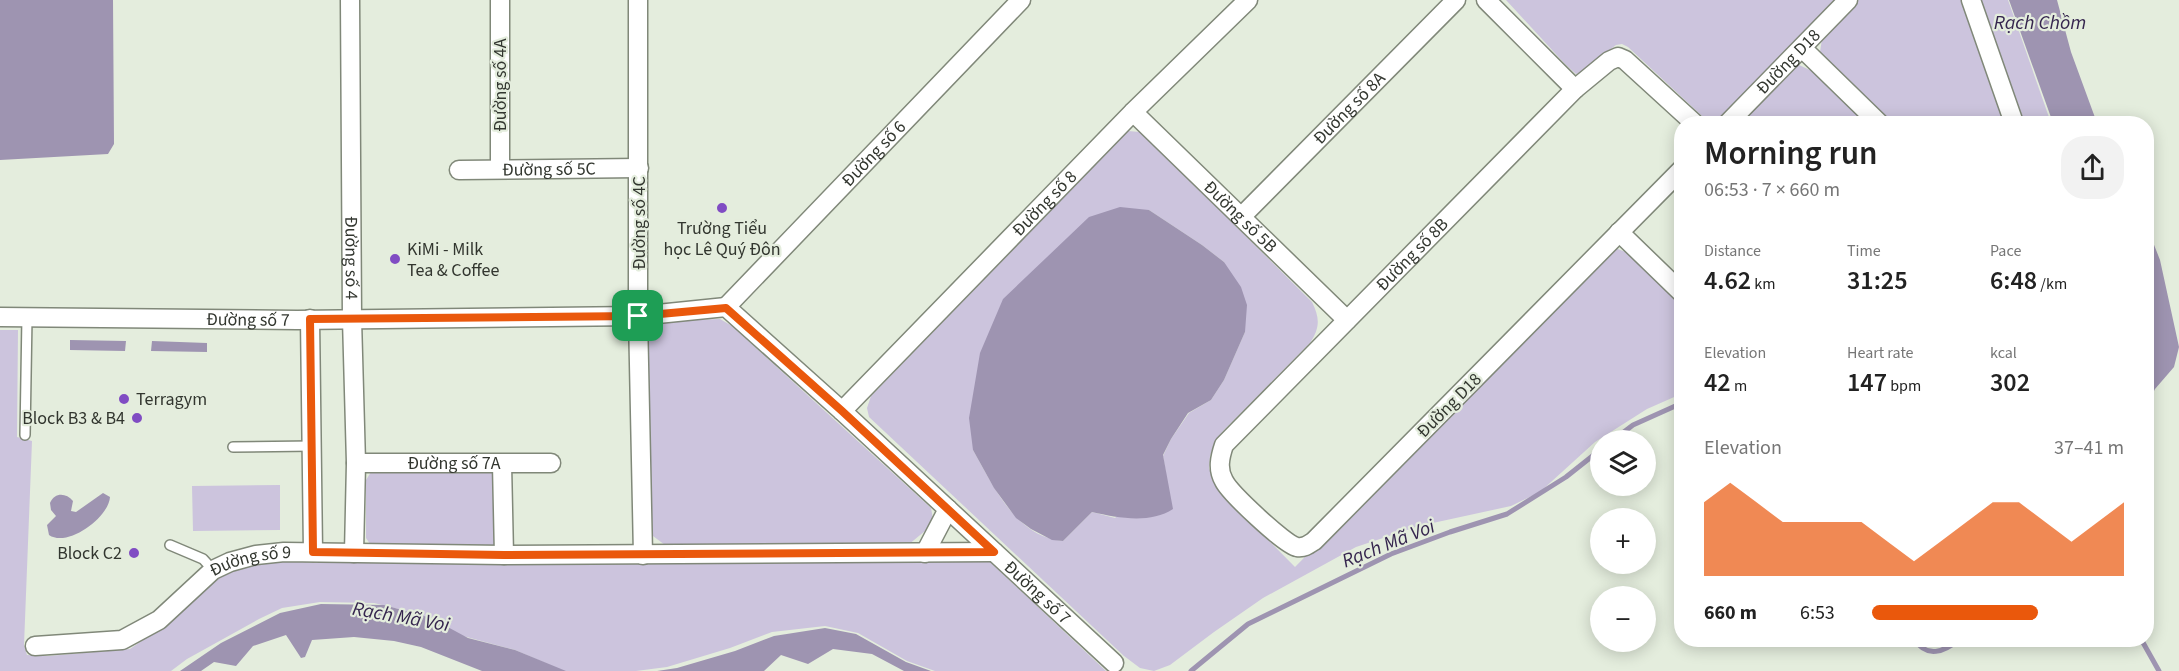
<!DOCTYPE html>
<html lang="en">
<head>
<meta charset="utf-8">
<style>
	:root { --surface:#fff; --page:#f2f2f2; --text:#222; --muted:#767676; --accent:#ea580c }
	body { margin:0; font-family:"Source Sans 3",sans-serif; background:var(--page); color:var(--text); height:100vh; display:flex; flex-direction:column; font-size:22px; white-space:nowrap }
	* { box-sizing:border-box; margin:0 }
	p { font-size:20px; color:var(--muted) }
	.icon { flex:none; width:33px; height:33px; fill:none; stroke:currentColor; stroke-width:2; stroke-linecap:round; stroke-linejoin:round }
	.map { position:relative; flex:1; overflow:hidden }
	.side { position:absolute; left:1674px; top:116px; width:480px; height:531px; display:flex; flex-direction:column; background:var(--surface); border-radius:24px; box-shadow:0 3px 15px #0003 }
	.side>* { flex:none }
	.fabs { position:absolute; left:1590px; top:430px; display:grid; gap:12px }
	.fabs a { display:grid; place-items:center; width:66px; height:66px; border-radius:50%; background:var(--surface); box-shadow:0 3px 15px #0003; font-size:30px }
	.pin { position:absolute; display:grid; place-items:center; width:51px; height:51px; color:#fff; margin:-26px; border-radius:12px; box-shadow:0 3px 9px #0006 }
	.round { display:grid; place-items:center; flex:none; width:63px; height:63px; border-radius:24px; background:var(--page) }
	.overview { display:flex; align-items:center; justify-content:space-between; height:102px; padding:0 30px }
	h1 { font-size:33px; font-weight:600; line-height:45px }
	.metrics { display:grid; grid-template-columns:repeat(3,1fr); gap:9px; height:102px; padding:6px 30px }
	.metrics div { display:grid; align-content:center }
	.metrics b { font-size:26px; font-weight:600 }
	.metrics small { font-size:16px; font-weight:400 }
	.metrics p { font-size:16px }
	.chart { height:168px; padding:12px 30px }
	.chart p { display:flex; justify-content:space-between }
	.chart svg { width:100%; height:108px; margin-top:6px; fill:var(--accent); opacity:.7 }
	ul { padding:0 30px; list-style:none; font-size:20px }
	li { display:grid; grid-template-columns:96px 72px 1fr; align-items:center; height:45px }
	li i { height:15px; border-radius:8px; background:var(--accent) }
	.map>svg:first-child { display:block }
	.green { fill:#ccc4dd; fill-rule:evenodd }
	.water { fill:#9e94b1 }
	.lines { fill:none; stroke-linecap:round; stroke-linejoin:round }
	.stream { stroke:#9e94b1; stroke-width:5 }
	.lane-casing { stroke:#808879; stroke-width:12 }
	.street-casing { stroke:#808879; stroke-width:21 }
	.lane { stroke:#fff; stroke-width:9 }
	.street { stroke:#fff; stroke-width:18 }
	.route-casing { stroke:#fff; stroke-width:12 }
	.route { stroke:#ea580c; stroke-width:8 }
	.poi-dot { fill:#804cc3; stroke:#e4eddd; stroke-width:2 }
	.labels { text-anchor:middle; stroke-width:4.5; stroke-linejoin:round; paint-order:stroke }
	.street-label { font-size:18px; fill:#32362f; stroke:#e4eddd }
	.poi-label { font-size:18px; fill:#32362f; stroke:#e4eddd; text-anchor:start }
	.water-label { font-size:20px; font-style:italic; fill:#35254e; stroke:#e4eddd }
</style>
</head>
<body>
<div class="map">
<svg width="2179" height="671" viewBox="0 0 2179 671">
	<rect width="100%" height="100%" fill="#e4eddd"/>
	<path class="green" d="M1506 0H1839L1721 119H1711L1702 116 1628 47 1622 44 1616 45 1582 72 1576 74 1565 64Z
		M1859 0H1963L2006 123H1890L1820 52 1822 39Z
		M1979 0H2008L2051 123H2022Z
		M1799 65 1812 71 1866 123H1740L1793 68Z
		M1128 131 1140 132 1146 137 1312 302C1320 318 1320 328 1310 343L1223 431 1216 439 1210 456 1209 468 1217 488 1295 567 1606 252 1615 248 1631 254 1681 305V394L1647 409 1595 442 1540 492 1511 506 1419 526 1356 547 1263 598 1214 632 1170 665 1154 671 1140 668 1124 656 869 417 867 408 871 396ZM1149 210 1202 245 1224 262 1245 332 1224 380 1211 400 1189 413 1171 439 1163 456 1166 474 1115 518 1092 512 1063 541C1016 537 994 487 973 450Z
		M720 319 732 326 931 508 933 519 925 531 908 545H665L653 536 649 525V337L655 327 663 321Z
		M0 330H18L17 437 32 441 24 645 27 655 48 656 130 649 166 624 212 579 257 562 281 559 314 563 988 560 1106 671H935L907 661 858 633 825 626 772 632 730 648 667 667 636 671H564L515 650 463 636 411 612 374 603 320 602 282 608 259 619 187 659 171 671H0Z
		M382 467 494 472 495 546 370 544 366 538V480L371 472Z
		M280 485V530L193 531 192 486Z"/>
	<path class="water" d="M0 0H113L114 144 108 154 0 160Z
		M2009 0H2057L2071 52 2097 123H2053Z
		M1120 207 1149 210 1202 245 1224 262 1241 287 1247 305 1245 332 1224 380 1211 400 1188 413 1171 439 1163 455 1173 509C1150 524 1118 518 1092 512L1063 541 1052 540 1031 529 1016 518 994 488 973 450 969 418 980 353 1003 299 1089 217Z
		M2147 227 2160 260 2179 347 2174 367 2155 389 2147 405Z
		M70 340 126 341 125 351 70 350Z
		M152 341 207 343V352L151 351Z
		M2147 433 2151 471 2147 505H2146Z
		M103 493 110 497C109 517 68 548 49 535L47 525 56 516 51 510 50 503C55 492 66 493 73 501L71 511 76 512Z
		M321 604 384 605 431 618 468 638 515 650 566 671H482L421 647 394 641 354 637 312 640 305 657 301 658 286 635 253 646 236 666 214 662 201 671H180L221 643 280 613Z
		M825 628 856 634 906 662 931 671H904L872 654 833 649 808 664 781 655 764 671H657L677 668 735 651 774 636Z"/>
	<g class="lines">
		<path class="stream" d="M1612 441 1633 425 1682 403
			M1914 639C1927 659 1944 652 1960 639
			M2141 639 2159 671
			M1191 671 1248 624 1391 554 1450 532 1507 514 1566 477 1600 450"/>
		<defs>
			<path id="lane" d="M25 435 27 317
				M233 447 313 446
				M170 545 203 559 213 570"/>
			<g id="street">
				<path id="s1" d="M350 0 352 319 356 463 354 553"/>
				<path d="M638 0V316L643 555"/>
				<path d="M1486 0 1575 89"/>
				<path d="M1971 0 2014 123"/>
				<path d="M1802 48 1879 123"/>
				<path id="s2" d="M1133 112 1347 320"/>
				<path id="s3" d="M1728 123 1848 0"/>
				<path d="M500 169V0"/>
				<path id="s4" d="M1682 169 1314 541C1308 545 1304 548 1297 547 1285 545 1230 493 1224 481 1217 469 1220 457 1224 445L1575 89 1609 61 1618 57 1625 60 1694 123"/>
				<path id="s5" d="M459 170 639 168"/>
				<path id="s6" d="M1242 216 1456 0"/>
				<path d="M1619 232 1682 293"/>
				<path id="s7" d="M726 307 1021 0"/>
				<path id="s8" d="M0 317 297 320 638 316 726 307 842 411 1114 663"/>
				<path d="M310 319 313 552"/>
				<path id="s9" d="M842 411 1133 112 1248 0"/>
				<path id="s10" d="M356 463H551"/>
				<path d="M502 464 504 555"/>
				<path d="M925 553 948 509"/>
				<path id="s11" d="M35 646 122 640 159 620 213 570 230 562 256 555 284 552 504 555 994 552"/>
			</g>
		</defs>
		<use href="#lane" class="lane-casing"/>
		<use href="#street" class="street-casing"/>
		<use href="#lane" class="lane"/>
		<use href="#street" class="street"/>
	</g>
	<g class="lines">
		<defs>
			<path id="route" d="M726 308 842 411 994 552 504 555 313 552 310 319 638 316Z"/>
		</defs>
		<use href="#route" class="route-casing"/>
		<use href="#route" class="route"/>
	</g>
	<g class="poi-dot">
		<circle cx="722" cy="208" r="6"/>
		<circle cx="395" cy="259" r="6"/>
		<circle cx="124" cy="399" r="6"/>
		<circle cx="137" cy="418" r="6"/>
		<circle cx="134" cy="553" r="6"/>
	</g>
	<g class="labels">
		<g class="street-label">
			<text dy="6" stroke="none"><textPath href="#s3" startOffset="86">Đường D18</textPath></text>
			<text transform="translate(500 85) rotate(-90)" y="6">Đường số 4A</text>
			<text dy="6" stroke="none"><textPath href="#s6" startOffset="152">Đường số 8A</textPath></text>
			<text dy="6" stroke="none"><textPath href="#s7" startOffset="213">Đường số 6</textPath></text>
			<text dy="6" stroke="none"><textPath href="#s5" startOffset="90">Đường số 5C</textPath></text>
			<text dy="6" stroke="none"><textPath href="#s9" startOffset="290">Đường số 8</textPath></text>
			<text dy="6" stroke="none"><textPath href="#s2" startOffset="150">Đường số 5B</textPath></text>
			<text transform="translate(639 223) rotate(-90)" y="6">Đường số 4C</text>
			<text dy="6" stroke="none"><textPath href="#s4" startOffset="946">Đường số 8B</textPath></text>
			<text dy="6" stroke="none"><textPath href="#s1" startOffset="258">Đường số 4</textPath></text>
			<text dy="6" stroke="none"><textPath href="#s8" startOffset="248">Đường số 7</textPath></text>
			<text transform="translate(1449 405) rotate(-45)" y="6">Đường D18</text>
			<text dy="6" stroke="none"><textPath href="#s10" startOffset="98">Đường số 7A</textPath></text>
			<text dy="6" stroke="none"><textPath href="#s11" startOffset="242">Đường số 9</textPath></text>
			<text dy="6" stroke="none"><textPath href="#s8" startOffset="1149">Đường số 7</textPath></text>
		</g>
		<g class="poi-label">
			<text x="722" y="234" text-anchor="middle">Trường Tiểu<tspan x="722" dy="21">học Lê Quý Đôn</tspan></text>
			<text x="407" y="255">KiMi - Milk<tspan x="407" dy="21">Tea &amp; Coffee</tspan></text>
			<text x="136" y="405">Terragym</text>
			<text x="125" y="424" text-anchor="end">Block B3 &amp; B4</text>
			<text x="122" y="559" text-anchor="end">Block C2</text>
		</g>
		<g class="water-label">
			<text x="2040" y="29">Rạch Chồm</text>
			<text transform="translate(1388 543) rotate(-22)" y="7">Rạch Mã Voi</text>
			<text transform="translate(401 616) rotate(10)" y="7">Rạch Mã Voi</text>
		</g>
	</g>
</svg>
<div class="fabs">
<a><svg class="icon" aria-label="layers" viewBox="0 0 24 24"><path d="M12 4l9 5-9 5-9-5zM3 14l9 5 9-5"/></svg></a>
<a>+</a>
<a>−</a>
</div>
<div class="pin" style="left:638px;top:316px;background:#1e9e55"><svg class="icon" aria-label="arrive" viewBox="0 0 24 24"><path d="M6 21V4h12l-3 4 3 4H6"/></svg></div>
<section class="side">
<div class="overview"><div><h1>Morning run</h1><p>06:53 · 7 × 660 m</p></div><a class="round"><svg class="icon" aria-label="share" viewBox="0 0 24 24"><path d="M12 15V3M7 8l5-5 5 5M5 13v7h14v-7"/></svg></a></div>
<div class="metrics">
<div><p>Distance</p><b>4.62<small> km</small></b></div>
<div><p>Time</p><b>31:25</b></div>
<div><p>Pace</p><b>6:48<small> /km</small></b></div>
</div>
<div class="metrics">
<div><p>Elevation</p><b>42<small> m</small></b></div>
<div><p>Heart rate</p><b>147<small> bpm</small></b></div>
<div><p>kcal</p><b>302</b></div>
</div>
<div class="chart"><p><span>Elevation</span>37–41 m</p>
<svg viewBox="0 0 160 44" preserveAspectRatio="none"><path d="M0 44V14L10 6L20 14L30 22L40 22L50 22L60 22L70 30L80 38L90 30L100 22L110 14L120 14L130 22L140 30L150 22L160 14V44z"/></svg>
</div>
<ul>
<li><b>660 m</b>6:53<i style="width:66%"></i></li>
</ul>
</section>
</div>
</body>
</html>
